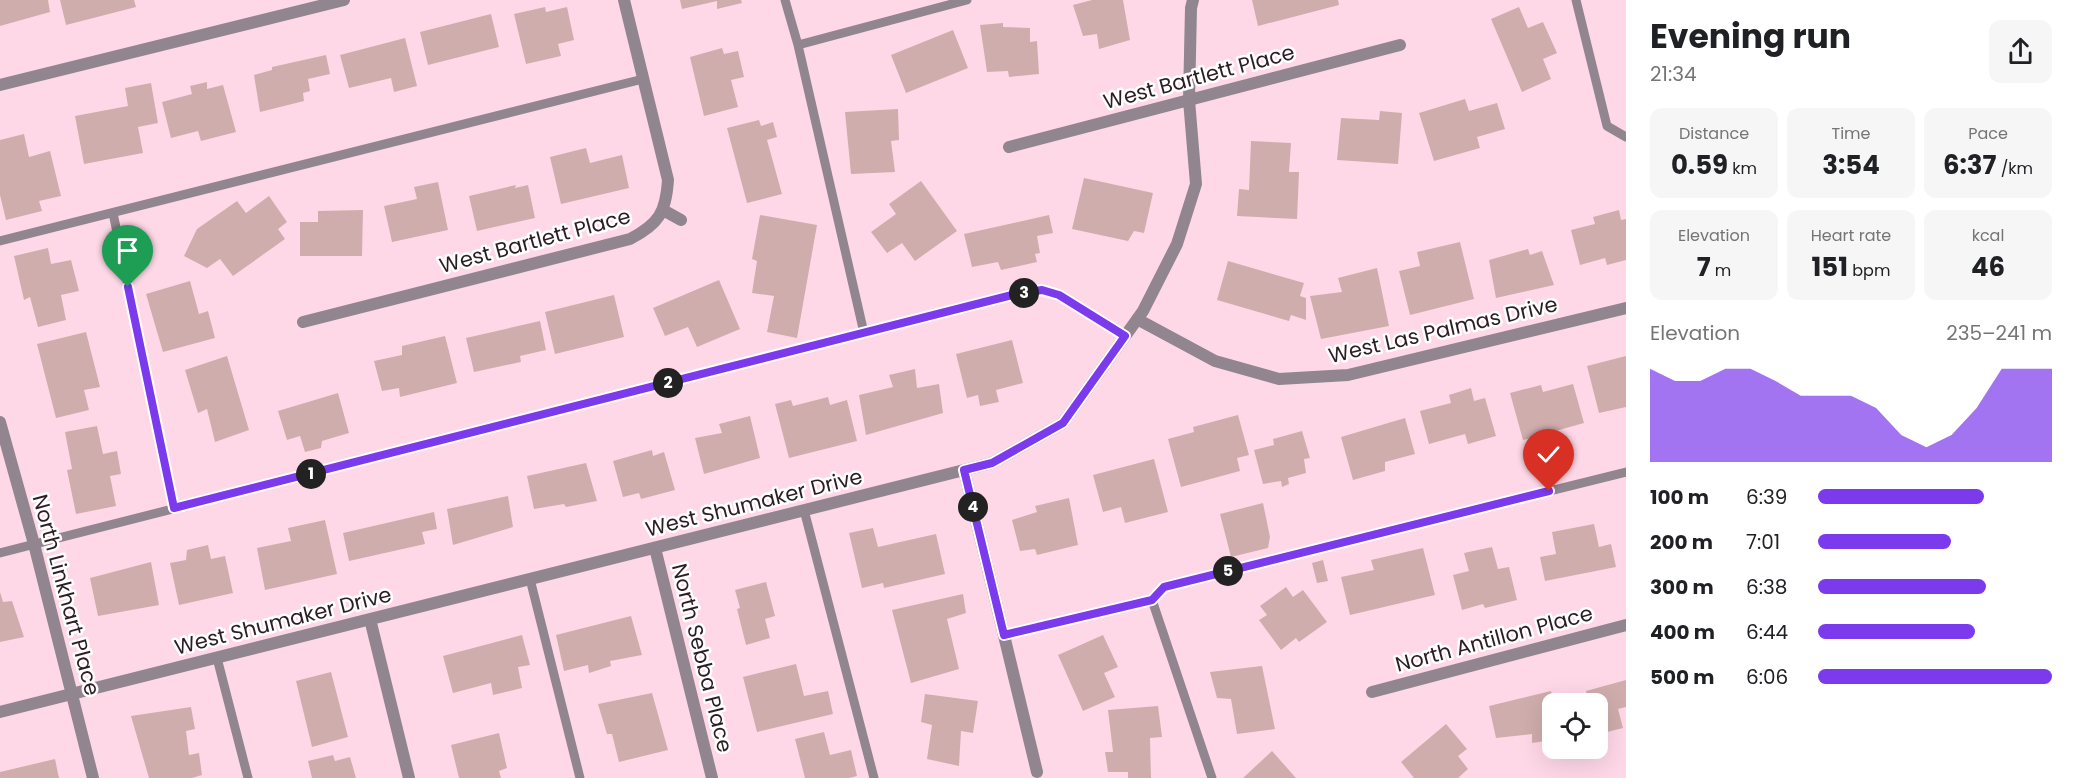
<!DOCTYPE html>
<html lang="en">
<head>
<meta charset="utf-8">
<style>
	:root { --surface:#fff; --page:#f6f6f6; --text:#202124; --muted:#757577; --accent:#7c3aed }
	body { margin:0; font-family:Poppins,sans-serif; background:var(--page); color:var(--text); height:100vh; display:flex; flex-direction:column; font-size:22px; white-space:nowrap }
	* { box-sizing:border-box; margin:0 }
	p { font-size:20px; color:var(--muted) }
	.icon { flex:none; width:33px; height:33px; fill:none; stroke:currentColor; stroke-width:2; stroke-linecap:round; stroke-linejoin:round }
	.map { position:relative; flex:1; overflow:hidden }
	.drawer { display:flex; flex-direction:column; background:var(--surface); width:450px }
	.drawer>* { flex:none }
	.controls { position:absolute; left:1542px; top:693px; display:grid; gap:12px }
	.controls a { display:grid; place-items:center; width:66px; height:66px; border-radius:12px; background:var(--surface); box-shadow:0 6px 24px #0002; font-size:30px }
	.pin { position:absolute; display:grid; place-items:center; width:51px; height:51px; color:#fff; margin:-62px -26px; border-radius:50% 50% 50% 0; rotate:-45deg; box-shadow:0 0 6px #0007 }
	.pin .icon { rotate:45deg }
	.km { position:absolute; width:30px; height:30px; margin:-15px; border-radius:50%; background:#222; color:#fff; font-size:16px; line-height:30px; text-align:center }
	.round { display:grid; place-items:center; flex:none; width:63px; height:63px; border-radius:12px; background:var(--page) }
	.head { display:flex; align-items:center; justify-content:space-between; height:102px; padding:0 24px }
	h1 { font-size:33px; font-weight:700; line-height:45px }
	.figures { display:grid; grid-template-columns:repeat(3,1fr); gap:9px; height:102px; padding:6px 24px }
	.figures div { display:grid; align-content:center; border-radius:12px; background:var(--page); text-align:center }
	.figures b { font-size:26px; font-weight:700 }
	.figures small { font-size:16px; font-weight:400 }
	.figures p { font-size:16px }
	.chart { height:168px; padding:12px 24px }
	.chart p { display:flex; justify-content:space-between }
	.chart svg { width:100%; height:108px; margin-top:6px; fill:var(--accent); opacity:.7 }
	ul { padding:0 24px; list-style:none; font-size:20px }
	li { display:grid; grid-template-columns:96px 72px 1fr; align-items:center; height:45px }
	li i { height:15px; border-radius:8px; background:var(--accent) }
	main { display:flex; flex:1; min-height:0 }
	.map>svg:first-child { display:block }
	.building { fill:#d0adad }
	.lines { fill:none; stroke-linecap:round; stroke-linejoin:round }
	.service { stroke:#918590; stroke-width:9 }
	.minor { stroke:#918590; stroke-width:12 }
	.route-casing { stroke:#fff; stroke-width:12 }
	.route { stroke:#7c3aed; stroke-width:8 }
	.labels { text-anchor:middle; stroke-width:5; stroke-linejoin:round; paint-order:stroke }
	.street-label { font-size:21px; fill:#2b1d22; stroke:#fff }
</style>
</head>
<body>
<main>
<div class="map">
<svg width="1626" height="778" viewBox="0 0 1626 778">
	<rect width="100%" height="100%" fill="#ffd8e7"/>
	<path class="building" d="M0 0H48L50 12 0 26Z
		M60 0H134L136 7 66 25Z
		M680 0H741L742 3 717 9V1L682 9Z
		M1092 0H1123L1130 40 1099 49 1097 34 1083 36 1073 5Z
		M1252 0H1338L1339 5 1258 26Z
		M545 7 546 12 567 7 574 40 558 44 561 56 526 64 514 14Z
		M1519 7 1528 28 1543 22 1557 53 1543 59 1551 79 1522 92 1491 19Z
		M491 14 499 47 428 65 420 32Z
		M1003 23V27L1030 28V42L1037 41 1039 74 1009 77 1008 71 987 72 980 25Z
		M953 30 968 68 906 93 891 55Z
		M405 38 417 86 394 92 391 78 349 88 340 55Z
		M722 48 724 54 738 51 744 77 731 80 738 107 704 116 690 57Z
		M326 55 330 74 308 79 310 91 303 93 304 101 260 112 254 75 272 70V67Z
		M207 82V89L223 85 236 132 201 141 198 131 171 138 162 102 192 94 190 86Z
		M151 83 158 123 138 127 143 153 84 164 75 116 128 106 125 88Z
		M1465 99 1469 111 1497 103 1505 129 1477 137 1480 148 1434 161 1419 113Z
		M898 109 899 140 891 141 895 172 851 174 845 112Z
		M1380 111 1402 113 1398 164 1337 160 1341 118 1379 120Z
		M759 120 761 126 773 122 777 137 767 140 782 194 747 203 727 128Z
		M24 134 29 157 50 151 61 196 39 201 42 211 6 220 0 195V140Z
		M1251 141 1291 143 1289 172H1299L1297 219 1237 216 1239 189 1249 190Z
		M586 148 590 163 622 155 629 188 561 204 550 157Z
		M1084 178 1153 193 1144 233 1134 231 1128 241 1072 229Z
		M921 181 957 231 915 261 902 243 887 253 871 232 896 214 889 204Z
		M438 182 448 230 392 242 384 206 417 199 414 187Z
		M516 185 515 188 528 185 535 218 477 231 469 196Z
		M269 196 287 222 278 229 285 239 233 276 220 259 207 268 184 256 197 229 237 201 246 213Z
		M363 210 362 256H300V222H318V211Z
		M1619 210 1621 220 1626 219V260L1607 265 1605 258 1580 265 1571 230 1595 224 1593 217Z
		M760 215 817 225 797 338 767 332 774 296 752 293 757 261 752 259Z
		M1049 215 1053 233 1037 236 1040 253 1035 254 1037 262 1001 270 998 262 972 267 964 234Z
		M1460 242 1474 299 1410 315 1399 271 1420 266 1417 252Z
		M48 248 51 264 71 260 79 291 61 295 66 320 38 327 30 297 24 300 14 256Z
		M1528 249 1530 255 1542 251 1554 285 1496 298 1489 260Z
		M1228 261 1304 283 1300 296 1306 298V320L1291 315 1289 321 1217 300Z
		M1377 268 1389 326 1321 339 1310 296 1342 292 1338 278Z
		M719 280 740 329 697 347 688 327 665 336 653 308Z
		M190 281 199 314 208 311 215 338 163 352 146 294Z
		M614 295 624 337 555 354 545 312Z
		M540 321 546 350 520 356 521 362 474 372 466 338Z
		M86 332 100 387 84 390 89 410 56 418 37 344Z
		M445 336 457 383 400 397 399 388 382 391 374 361 402 355V346Z
		M1012 340 1023 383 996 390 999 402 980 406 978 395 967 398 956 354Z
		M227 356 249 430 215 442 207 409 198 413 185 370Z
		M1626 356V407L1599 413 1587 366Z
		M915 369 917 388 939 384 943 413 866 435 859 395 893 387 889 375Z
		M1573 384 1584 423 1523 440 1510 393 1541 385 1543 392Z
		M1471 388 1474 401 1485 398 1496 436 1468 444 1465 434 1429 444 1420 411 1451 403 1449 395Z
		M338 393 349 433 322 441 321 448 305 452 300 436 287 440 278 411Z
		M828 397 830 405 847 400 857 441 789 458 775 404 791 400 793 406Z
		M1238 415 1249 455 1237 458 1240 471 1181 487 1168 439 1194 432 1193 427Z
		M750 416 760 458 704 474 695 438 722 433 719 424Z
		M1405 418 1415 454 1385 462V471L1353 480 1341 437Z
		M97 426 103 454 117 451 121 474 110 476 116 506 76 514 67 470 72 469 65 432Z
		M1302 431 1310 458 1304 459 1306 473 1288 478 1289 484 1282 487 1281 481 1263 484 1254 450 1274 445 1273 439Z
		M652 450 653 456 664 452 675 490 641 499 639 493 623 497 613 461Z
		M1154 459 1168 512 1125 523 1121 507 1103 512 1093 475Z
		M586 463 597 501 566 507 564 504 534 509 527 476Z
		M508 496 513 527 453 545 447 509Z
		M1069 498 1078 545 1037 555 1035 549 1020 551 1012 520 1037 512 1035 506Z
		M1263 503 1270 537 1268 548 1231 557 1220 514Z
		M434 512 437 529 422 532 425 544 349 561 343 533Z
		M325 520 337 574 265 590 257 548 291 541 288 528Z
		M1594 524 1599 547 1611 544 1616 567 1545 581 1540 557 1556 554 1552 532Z
		M873 528 878 547 936 534 945 574 884 588 883 583 862 588 849 533Z
		M208 545 211 559 225 556 233 593 179 605 170 563 186 560 187 550Z
		M1492 547 1498 569 1509 567 1517 600 1485 608 1483 604 1462 610 1453 575 1469 571 1464 553Z
		M1423 548 1435 595 1350 615 1341 577 1374 570 1371 560Z
		M1323 560 1328 581 1317 583 1312 563Z
		M151 562 159 605 98 616 90 578Z
		M766 582 775 616 765 619 770 638 746 645 737 609 740 608 735 590Z
		M1286 587 1293 597 1303 590 1327 622 1299 642 1296 638 1281 650 1259 620 1267 615 1260 606Z
		M0 592 3 602 12 601 24 637 0 642Z
		M963 594 966 613 947 619 959 669 911 683 892 610Z
		M631 616 642 655 610 661 611 666 589 673 588 665 564 671 556 635Z
		M522 635 530 665 518 667 522 688 493 695 491 683 453 693 443 656Z
		M1103 635 1118 667 1104 673 1115 697 1083 711 1058 655Z
		M796 664 804 696 828 691 833 714 757 732 743 677Z
		M1262 666 1275 729 1237 734 1231 699 1217 698 1210 672Z
		M331 672 348 737 312 747 296 681Z
		M1626 680V707L1618 709 1623 728 1599 734 1598 704H1572V701L1587 697 1586 691Z
		M1551 691 1555 704H1552V740L1532 743V734L1496 738 1489 706Z
		M652 693 668 750 619 762 612 734H607L598 704Z
		M925 694 978 701 973 733 961 731 959 766 927 759 932 725 921 722Z
		M1158 706 1162 737 1150 738 1151 778H1128V772H1108L1105 752H1113L1108 710Z
		M191 707 195 729 186 731 189 755 199 753 202 775 192 778H149L131 716Z
		M1446 724 1467 749 1458 756 1468 769 1458 778H1414L1401 762Z
		M824 732 830 755 851 750 857 776 849 778H805L795 739Z
		M499 733 507 768 499 771 501 778H459L451 745Z
		M1272 751 1296 778H1243Z
		M333 755 335 761 350 757 356 778H312L308 761Z
		M55 759 59 778H0V772Z"/>
	<g class="lines">
		<path class="service" d="M785 0 798 45 967 0
			M1576 0 1607 126 1626 137
			M798 45 864 333
			M113 213 174 509
			M0 241 643 79
			M804 510 874 778
			M0 553 1016 294 1043 290 1059 295 1125 336
			M530 579 580 778
			M1152 600 1164 587 1626 472
			M1004 635 1152 600 1212 778
			M217 658 248 778"/>
		<path class="minor" d="M0 85 344 0
			M1009 147 1400 45
			M663 210 681 220
			M1137 319 1215 361 1279 379 1348 375 1626 308
			M303 322 630 239C659 224 666 212 668 180L624 0
			M0 422 34 544 93 778
			M964 470 1037 772
			M655 548 712 778
			M370 619 409 778
			M1372 692 1626 625
			M0 712 992 463 1063 423 1143 311 1177 244 1196 184 1189 100 1191 8 1193 0"/>
	</g>
	<g class="lines">
		<defs>
			<path id="route" d="M128 287 174 508 1016 294 1042 290 1059 295 1125 336 1063 423 992 463 964 470 1004 635 1152 600 1164 587 1549 491"/>
		</defs>
		<use href="#route" class="route-casing"/>
		<use href="#route" class="route"/>
	</g>
	<g class="labels">
		<g class="street-label">
			<text transform="translate(1199 77) rotate(-15)" y="7">West Bartlett Place</text>
			<text transform="translate(535 241) rotate(-15)" y="7">West Bartlett Place</text>
			<text transform="translate(1443 330) rotate(-13)" y="7">West Las Palmas Drive</text>
			<text transform="translate(754 503) rotate(-14)" y="7">West Shumaker Drive</text>
			<text transform="translate(66 595) rotate(75)" y="7">North Linkhart Place</text>
			<text transform="translate(283 621) rotate(-14)" y="7">West Shumaker Drive</text>
			<text transform="translate(1494 639) rotate(-15)" y="7">North Antillon Place</text>
			<text transform="translate(702 658) rotate(76)" y="7">North Sebba Place</text>
		</g>
	</g>
</svg>
<div class="controls">
<a><svg class="icon" aria-label="locate" viewBox="0 0 24 24"><circle cx="12" cy="12" r="6"/><path d="M12 2v4M12 18v4M2 12h4M18 12h4"/></svg></a>
</div>
<div class="pin" style="left:128px;top:287px;background:#1e9e55"><svg class="icon" aria-label="arrive" viewBox="0 0 24 24"><path d="M6 21V4h12l-3 4 3 4H6"/></svg></div>
<div class="pin" style="left:1549px;top:491px;background:#d93025"><svg class="icon" aria-label="check" viewBox="0 0 24 24"><path d="M5 12l5 5 9-10"/></svg></div>
<b class="km" style="left:311px;top:474px">1</b>
<b class="km" style="left:668px;top:383px">2</b>
<b class="km" style="left:1024px;top:293px">3</b>
<b class="km" style="left:973px;top:507px">4</b>
<b class="km" style="left:1228px;top:571px">5</b>
</div>
<section class="drawer">
<div class="head"><div><h1>Evening run</h1><p>21:34</p></div><a class="round"><svg class="icon" aria-label="share" viewBox="0 0 24 24"><path d="M12 15V3M7 8l5-5 5 5M5 13v7h14v-7"/></svg></a></div>
<div class="figures">
<div><p>Distance</p><b>0.59<small> km</small></b></div>
<div><p>Time</p><b>3:54</b></div>
<div><p>Pace</p><b>6:37<small> /km</small></b></div>
</div>
<div class="figures">
<div><p>Elevation</p><b>7<small> m</small></b></div>
<div><p>Heart rate</p><b>151<small> bpm</small></b></div>
<div><p>kcal</p><b>46</b></div>
</div>
<div class="chart"><p><span>Elevation</span>235–241 m</p>
<svg viewBox="0 0 160 44" preserveAspectRatio="none"><path d="M0 44V6L10 11L20 11L30 6L40 6L50 11L60 17L70 17L80 17L90 22L100 33L110 38L120 33L130 22L140 6L150 6L160 6V44z"/></svg>
</div>
<ul>
<li><b>100 m</b>6:39<i style="width:71%"></i></li>
<li><b>200 m</b>7:01<i style="width:57%"></i></li>
<li><b>300 m</b>6:38<i style="width:72%"></i></li>
<li><b>400 m</b>6:44<i style="width:67%"></i></li>
<li><b>500 m</b>6:06<i style="width:100%"></i></li>
</ul>
</section>
</main>
</body>
</html>
